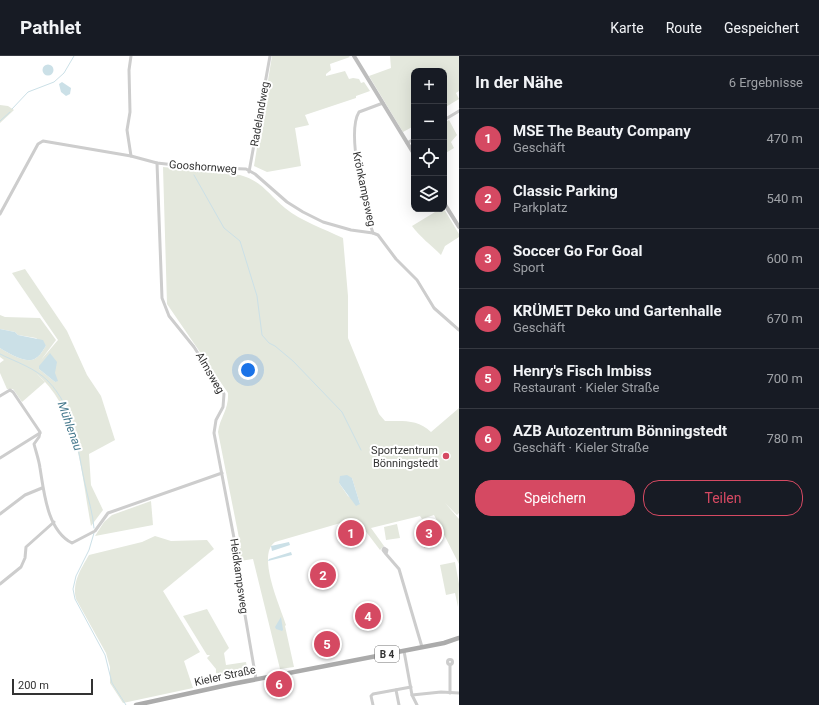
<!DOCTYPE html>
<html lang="de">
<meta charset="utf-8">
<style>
body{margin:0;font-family:Roboto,sans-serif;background:#242831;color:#f1f3f6}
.controls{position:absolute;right:12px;top:12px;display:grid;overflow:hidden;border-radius:8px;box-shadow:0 4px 16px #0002}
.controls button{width:36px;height:36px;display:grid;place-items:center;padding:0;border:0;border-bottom:1px solid #363941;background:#171b24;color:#f1f3f6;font:20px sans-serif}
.scale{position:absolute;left:12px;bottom:10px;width:81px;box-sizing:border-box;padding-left:4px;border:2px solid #333;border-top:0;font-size:11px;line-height:14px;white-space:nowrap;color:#333;-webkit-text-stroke:3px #fff;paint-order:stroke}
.you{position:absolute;left:248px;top:314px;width:14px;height:14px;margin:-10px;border:3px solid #fff;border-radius:50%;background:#1a73e8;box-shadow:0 0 0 6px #1a73e833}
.badge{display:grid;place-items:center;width:26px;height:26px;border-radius:50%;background:#d54962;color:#fff;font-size:13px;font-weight:700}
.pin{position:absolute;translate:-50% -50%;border:2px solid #fff;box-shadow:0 1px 4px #0006}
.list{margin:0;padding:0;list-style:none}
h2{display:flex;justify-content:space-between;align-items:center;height:52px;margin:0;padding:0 16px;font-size:17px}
h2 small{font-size:13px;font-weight:400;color:#9ea1a6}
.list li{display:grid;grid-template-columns:26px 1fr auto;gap:12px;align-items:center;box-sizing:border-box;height:60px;padding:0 16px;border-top:1px solid #363941}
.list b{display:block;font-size:15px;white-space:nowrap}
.list p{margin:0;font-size:13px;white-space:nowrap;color:#9ea1a6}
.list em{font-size:13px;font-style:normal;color:#9ea1a6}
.actions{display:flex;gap:8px;padding:12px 16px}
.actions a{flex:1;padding:9px 0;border:1px solid #d54962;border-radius:16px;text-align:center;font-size:14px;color:#d54962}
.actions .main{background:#d54962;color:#fff}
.icon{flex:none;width:22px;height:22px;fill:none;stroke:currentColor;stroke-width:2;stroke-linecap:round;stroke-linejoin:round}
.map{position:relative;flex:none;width:459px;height:649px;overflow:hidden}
header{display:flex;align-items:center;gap:24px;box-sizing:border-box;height:56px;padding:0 20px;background:#171b24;border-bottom:1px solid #363941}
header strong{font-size:19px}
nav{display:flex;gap:22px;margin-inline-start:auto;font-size:14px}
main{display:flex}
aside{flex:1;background:#171b24}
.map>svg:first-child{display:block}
.green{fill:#e4e8dd;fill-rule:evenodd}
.water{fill:#cbe0e7}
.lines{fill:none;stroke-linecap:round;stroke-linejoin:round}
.stream{stroke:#cbe0e7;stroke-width:1}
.street{stroke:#cdcdcd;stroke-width:3}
.secondary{stroke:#bdbdbd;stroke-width:4}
.primary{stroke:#ababab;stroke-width:4.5}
.poi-dot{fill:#d54962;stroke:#fff;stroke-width:1.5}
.labels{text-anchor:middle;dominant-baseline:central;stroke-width:4;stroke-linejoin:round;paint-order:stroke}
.shield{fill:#fff;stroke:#707070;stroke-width:1}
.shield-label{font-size:10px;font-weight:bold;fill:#333}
.street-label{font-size:11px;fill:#333;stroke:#fff}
.poi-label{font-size:11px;fill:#333;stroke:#fff;text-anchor:end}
.water-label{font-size:12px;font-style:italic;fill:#477a8e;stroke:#fff}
</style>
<header>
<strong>Pathlet</strong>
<nav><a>Karte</a><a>Route</a><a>Gespeichert</a></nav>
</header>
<main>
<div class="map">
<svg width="459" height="649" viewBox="0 0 459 649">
<rect width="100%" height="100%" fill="#fff"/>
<!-- green -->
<g class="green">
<polygon points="272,0 349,0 350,1 330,8 331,14 326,18 326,20 345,15 349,23 353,22 359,23 361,27 364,26 370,35 356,40 356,42 305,59 309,69 295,72 301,110 267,116 254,110"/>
<polygon points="390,0 459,0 459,35 456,37 459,43 444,52 444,15 414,15 414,70 403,76 369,20 391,12"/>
<polygon points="0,49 8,50 14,54 0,67"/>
<polygon points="449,64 457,79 451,86 454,92 444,98 444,67"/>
<path d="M 163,111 L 240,119 C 262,125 269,139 285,152 C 301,165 324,173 343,182 L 348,240 L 348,282 L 379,358 L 385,365 C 403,365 418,363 431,376 L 459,352 L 459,457 L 457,459 L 445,447 L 459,463 L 459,508 L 434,459 L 422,463 L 420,460 L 371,472 L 384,490 L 380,494 L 361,469 L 351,464 L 275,486 C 256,499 281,552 286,569 L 285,570 L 294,611 L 280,613 L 253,503 L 240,505 L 237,493 L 241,492 L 218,376 C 220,361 229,354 228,337 L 167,248 ZM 352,422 L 360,448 L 348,440 L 339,427 Z"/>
<path d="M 440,153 L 444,153 L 459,178 L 459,181 L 445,190 L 441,199 C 431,189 420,181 412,170 Z"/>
<path d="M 25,213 L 67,275 L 87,319 L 101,340 L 115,384 L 89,398 L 91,429 L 103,454 L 91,470 C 81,417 79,354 36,317 L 45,326 L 22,346 L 13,333 L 7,333 L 0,317 L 0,307 L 4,304 L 0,301 L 0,292 C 8,297 27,309 36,302 C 40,300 43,294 46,290 L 36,282 L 18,279 L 15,276 L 0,273 L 0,259 L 5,261 L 40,262 L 56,284 L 41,304 L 58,284 L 12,217 ZM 39,313 L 55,313 L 55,326 Z"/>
<polygon points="151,445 153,469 95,480 104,466 112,459"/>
<polygon points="434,463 439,489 424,492 419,466"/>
<polygon points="397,468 400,482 386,484 384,471"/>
<path d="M 155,480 L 171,485 L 207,484 L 214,493 L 163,535 L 200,596 L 184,605 L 193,632 L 123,647 L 110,627 L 110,611 L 106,597 L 76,543 C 72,526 81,513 89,499 L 142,486 Z"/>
<polygon points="455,506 459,528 458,551 455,537 446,539 440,509"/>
<polygon points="207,553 229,592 224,597 226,609 246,606 248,618 227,622 216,617 216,613 207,602 210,599 207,599 183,560"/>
</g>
<!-- water -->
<g class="water">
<circle cx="48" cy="14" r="5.5"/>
<polygon points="62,26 71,32 70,38 66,40 61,36 59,28"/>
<path d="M 0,273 L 15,276 L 18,279 L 43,284 L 46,290 C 43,294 40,300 36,302 C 27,309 8,297 0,292 Z"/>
<polygon points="50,297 57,306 55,317 58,325 55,326 39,313 39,310"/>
<polygon points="347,419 352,422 360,448 356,450 339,427 340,420"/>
<polygon points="289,486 290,489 272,495 271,490"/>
<polygon points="291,496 292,499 268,505 269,503"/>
<polygon points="281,561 283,574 282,575 276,573 275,571"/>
</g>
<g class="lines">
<!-- stream -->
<g class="stream">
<polyline points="12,53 28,36 54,26 64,17 74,0"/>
<polyline points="0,65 10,56"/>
<polyline points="194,119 224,172 240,185 257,240 262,279 269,287 275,290 293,305 342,356 361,394"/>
<path d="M 0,298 C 16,306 35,312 48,325 C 75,353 77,392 85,428 C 88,443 93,457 94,472"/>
<polyline points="94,477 89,494 76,520 73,533 75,543 105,599 112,627 126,649"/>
</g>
<!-- street -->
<g class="street">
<path d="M 383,47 L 359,56 C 346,77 364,145 370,168 L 373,177 L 378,179 L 396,203 L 417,224 L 434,252 L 459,274"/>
<polyline points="444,64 459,55"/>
<polyline points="407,87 414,83"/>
<polyline points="131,100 127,74 130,56 129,14 131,0"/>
<polyline points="157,107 162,242 169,260 194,291 224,338 223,351 216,364 214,377 238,503 245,559 256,623"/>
<polyline points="249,116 270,0"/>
<polyline points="0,158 38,88 43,85 131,100 157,107 193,111 246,113 255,118 287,146 303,156 323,166 351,174 373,177"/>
<path d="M 0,340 L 10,334 L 13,336 L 40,376 L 39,381 L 34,388 C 36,396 39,404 40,412 C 44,436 47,474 72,487 L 95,475 L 108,457 L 222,417"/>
<polyline points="0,402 40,377"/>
<polyline points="0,458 25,439 42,432"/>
<polyline points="386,498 383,494 384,492 387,494 386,498 399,513 422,591"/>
<polyline points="0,528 21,511 25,502 26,491 54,466"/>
<polyline points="404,595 412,639 417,649"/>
<circle cx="450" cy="606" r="2.5"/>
<polyline points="396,634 399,649"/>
<polyline points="450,637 450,608"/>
<polyline points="412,639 441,636 459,637"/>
<polyline points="373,649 371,640 373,638 411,631"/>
</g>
<!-- secondary -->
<g class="secondary">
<polyline points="354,0 414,98"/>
<polyline points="444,147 459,171"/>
</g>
<!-- primary -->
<polyline class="primary" points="136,649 232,628 444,587 459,582"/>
</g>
<!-- markers -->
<circle class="poi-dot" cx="446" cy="400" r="4"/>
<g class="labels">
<!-- shield labels -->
<rect class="shield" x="375" y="590" width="24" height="16" rx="3"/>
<g class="shield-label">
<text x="387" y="598">B 4</text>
</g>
<!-- street labels -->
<g class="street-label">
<text transform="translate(260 58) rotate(-80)">Radelandweg</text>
<text transform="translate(203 111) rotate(4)">Gooshornweg</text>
<text transform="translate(364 133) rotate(78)">Krönkampsweg</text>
<text transform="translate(210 317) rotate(60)">Almsweg</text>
<text transform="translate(239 520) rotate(82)">Heidkampsweg</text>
<text transform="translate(225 620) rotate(-12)">Kieler Straße</text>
</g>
<!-- poi labels -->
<g class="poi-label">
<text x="438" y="394">Sportzentrum<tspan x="438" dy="13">Bönningstedt</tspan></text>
</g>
<!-- water labels -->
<g class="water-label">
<text transform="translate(70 370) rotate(70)">Mühlenau</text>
</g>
</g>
</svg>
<div class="controls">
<button>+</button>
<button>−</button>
<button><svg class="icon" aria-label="locate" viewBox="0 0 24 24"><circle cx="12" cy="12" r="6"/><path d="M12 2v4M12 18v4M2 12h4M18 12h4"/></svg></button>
<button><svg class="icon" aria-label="layers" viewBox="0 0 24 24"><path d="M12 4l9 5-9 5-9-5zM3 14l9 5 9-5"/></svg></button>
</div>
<div class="scale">200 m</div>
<div class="you"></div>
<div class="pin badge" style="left:351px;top:477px">1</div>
<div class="pin badge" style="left:323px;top:519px">2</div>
<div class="pin badge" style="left:429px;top:477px">3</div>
<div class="pin badge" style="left:368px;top:560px">4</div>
<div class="pin badge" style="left:327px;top:588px">5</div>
<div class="pin badge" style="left:279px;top:628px">6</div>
</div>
<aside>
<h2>In der Nähe<small>6 Ergebnisse</small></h2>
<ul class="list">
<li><span class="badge">1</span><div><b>MSE The Beauty Company</b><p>Geschäft</p></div><em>470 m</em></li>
<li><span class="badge">2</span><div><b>Classic Parking</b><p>Parkplatz</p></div><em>540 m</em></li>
<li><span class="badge">3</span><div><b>Soccer Go For Goal</b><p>Sport</p></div><em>600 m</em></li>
<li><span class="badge">4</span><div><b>KRÜMET Deko und Gartenhalle</b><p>Geschäft</p></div><em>670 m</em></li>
<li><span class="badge">5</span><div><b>Henry's Fisch Imbiss</b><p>Restaurant · Kieler Straße</p></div><em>700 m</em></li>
<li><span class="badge">6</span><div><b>AZB Autozentrum Bönningstedt</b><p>Geschäft · Kieler Straße</p></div><em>780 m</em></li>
</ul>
<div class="actions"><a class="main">Speichern</a><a>Teilen</a></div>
</aside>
</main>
